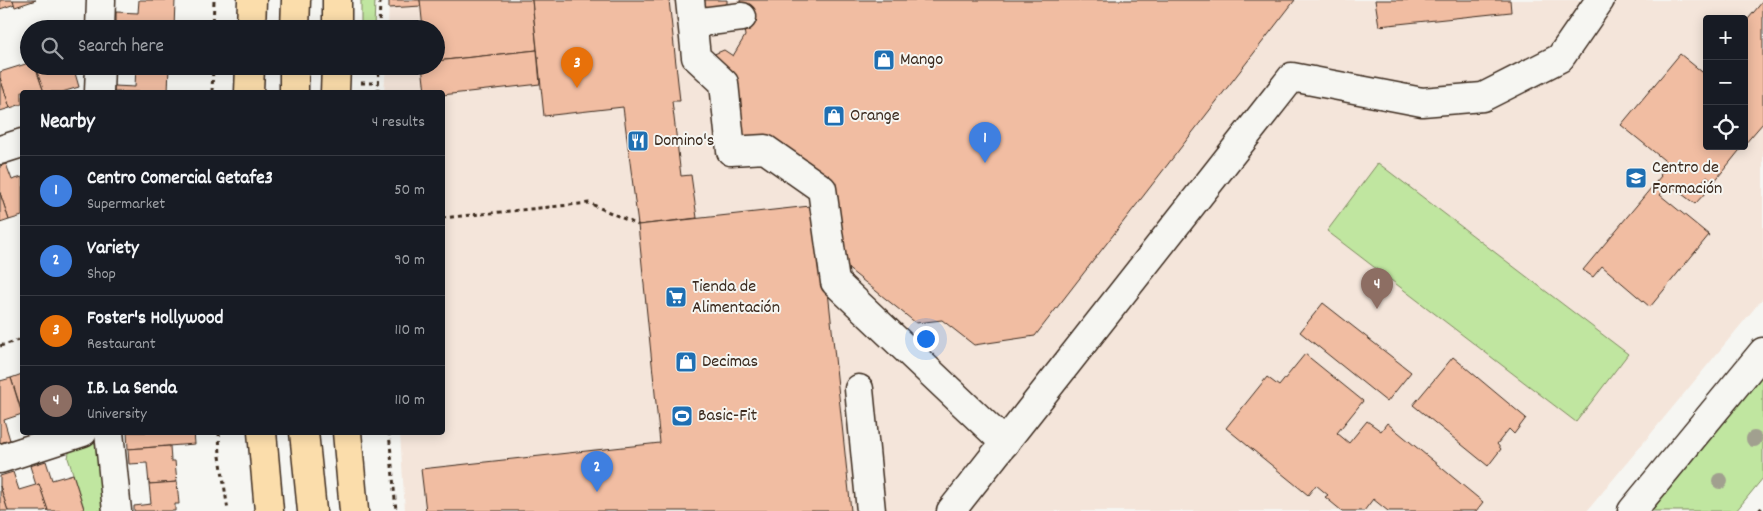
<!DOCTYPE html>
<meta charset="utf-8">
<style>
body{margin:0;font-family:Dekko,sans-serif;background:#20242c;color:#f1f3f6}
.controls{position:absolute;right:15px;top:15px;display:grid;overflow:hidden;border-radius:5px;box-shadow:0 2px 12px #0003}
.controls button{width:45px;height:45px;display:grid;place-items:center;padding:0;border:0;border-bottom:1px solid #363941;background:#171b24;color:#f1f3f6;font:25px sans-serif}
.you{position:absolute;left:925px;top:338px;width:18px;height:18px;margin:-12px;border:4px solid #fff;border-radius:50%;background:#1a73e8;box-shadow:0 0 0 8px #1a73e833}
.badge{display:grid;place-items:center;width:32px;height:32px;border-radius:50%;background:#1f6fb2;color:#fff;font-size:16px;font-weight:700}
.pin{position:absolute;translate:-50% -41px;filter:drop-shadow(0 1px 2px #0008)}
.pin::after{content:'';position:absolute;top:26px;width:18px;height:15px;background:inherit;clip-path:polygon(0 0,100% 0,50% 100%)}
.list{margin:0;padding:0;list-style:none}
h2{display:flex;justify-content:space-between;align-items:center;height:65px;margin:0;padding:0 20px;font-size:21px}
h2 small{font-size:16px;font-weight:400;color:#9ea1a6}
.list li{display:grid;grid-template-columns:32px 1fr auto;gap:15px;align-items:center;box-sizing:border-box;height:70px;padding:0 20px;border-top:1px solid #363941}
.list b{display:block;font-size:19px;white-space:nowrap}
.list p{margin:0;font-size:16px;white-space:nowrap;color:#9ea1a6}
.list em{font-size:16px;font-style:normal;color:#9ea1a6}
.icon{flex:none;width:28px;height:28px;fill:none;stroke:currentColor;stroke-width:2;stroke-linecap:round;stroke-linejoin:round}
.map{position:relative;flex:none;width:1763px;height:511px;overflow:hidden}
.search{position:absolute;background:#171b24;box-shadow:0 2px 12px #0003;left:20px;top:20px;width:425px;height:55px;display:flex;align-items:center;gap:12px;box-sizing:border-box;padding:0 18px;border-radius:28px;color:#9ea1a6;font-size:19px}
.panel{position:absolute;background:#171b24;box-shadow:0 2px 12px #0003;left:20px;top:90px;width:425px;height:345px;border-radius:5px}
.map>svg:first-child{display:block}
.built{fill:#f4e5da;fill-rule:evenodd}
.green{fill:#c0e6a0;stroke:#7e885f}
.building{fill:#f1bda2;stroke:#3b2a1e}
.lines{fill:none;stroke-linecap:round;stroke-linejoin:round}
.minor-casing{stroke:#3b2a1e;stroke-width:31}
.major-casing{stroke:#3b2a1e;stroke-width:31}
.path{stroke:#3b2a1e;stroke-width:3;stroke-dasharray:4 4;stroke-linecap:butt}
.minor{stroke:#f6f6f2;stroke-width:28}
.major{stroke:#fbddab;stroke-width:28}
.tree{fill:#a1a08f}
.labels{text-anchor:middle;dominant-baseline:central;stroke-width:4;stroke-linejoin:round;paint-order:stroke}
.poi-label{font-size:18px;fill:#3b2a1e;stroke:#f6f6f2;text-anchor:start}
</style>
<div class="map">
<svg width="1763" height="511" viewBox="0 0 1763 511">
<rect width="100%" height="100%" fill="#f6f6f2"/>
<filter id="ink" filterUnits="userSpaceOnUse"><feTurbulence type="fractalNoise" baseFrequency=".02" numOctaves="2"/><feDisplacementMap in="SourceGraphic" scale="10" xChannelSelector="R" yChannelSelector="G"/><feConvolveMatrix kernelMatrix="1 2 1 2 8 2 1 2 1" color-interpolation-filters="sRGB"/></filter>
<g filter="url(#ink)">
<!-- built -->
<path class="built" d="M 389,0 L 1763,0 L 1763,298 L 1587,511 L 405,511 L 400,433 L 442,432 L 442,92 L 384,92 L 386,66 L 436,66 L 436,29 L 388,29 ZM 1707,19 L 1744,19 L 1744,146 L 1707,146 Z"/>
<!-- green -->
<g class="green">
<polygon points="361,0 375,0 374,29 361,29"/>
<polygon points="1378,163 1628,354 1576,422 1327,231"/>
<polygon points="1763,371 1763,478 1736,511 1647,511"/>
<polygon points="90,440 96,444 104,511 85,511 68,458 70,447"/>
</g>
<!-- building -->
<g class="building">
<polygon points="0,0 13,0 15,4 0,9"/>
<polygon points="13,0 36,0 15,7"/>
<polygon points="139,0 175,0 174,29 116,29 116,12 138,13"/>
<polygon points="389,0 420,0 421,6 389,8"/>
<polygon points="420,0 532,0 537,50 436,61 436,29 423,29"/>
<polygon points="532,0 669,0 680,101 672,101 681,176 691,175 697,218 638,225 623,107 544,116"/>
<polygon points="699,0 727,0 727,11 701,15"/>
<polygon points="740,0 1295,0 1035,336 974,345 942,320 916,323 846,267 832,185 742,140 712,55 724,50 733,56 745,36"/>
<polygon points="1375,0 1510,0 1511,12 1379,26"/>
<polygon points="1763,1 1763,123 1744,145 1744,24"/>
<polygon points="537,50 540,84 442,95 442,92 425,92 422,66 436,66 436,61"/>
<polygon points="1680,54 1707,76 1707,146 1743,146 1714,182 1707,176 1698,187 1701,190 1703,188 1707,191 1695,204 1669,184 1660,195 1709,235 1650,307 1602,266 1593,277 1583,270 1661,176 1660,175 1669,164 1621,125"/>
<polygon points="29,63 29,66 35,66 44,92 22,92 22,104 10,108 0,78 0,72"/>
<polygon points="35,66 73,66 79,87 62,92 44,92"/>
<polygon points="136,66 169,67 168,92 114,92 114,86 135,87"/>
<polygon points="0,78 10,108 0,111"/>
<polygon points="6,164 12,180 22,177 22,216 9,220 0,193 0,166"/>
<polygon points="0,193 9,220 0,223"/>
<polygon points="819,205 851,511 426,511 421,469 660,443 638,225"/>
<polygon points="1323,303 1411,372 1387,402 1300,332"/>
<polygon points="1305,354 1363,401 1337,433 1349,443 1367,421 1381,431 1387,423 1483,502 1476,511 1388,511 1373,499 1364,511 1342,511 1325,497 1328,495 1316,485 1308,495 1226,428 1267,377 1279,386"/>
<polygon points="1453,357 1526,418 1514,434 1509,429 1497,444 1501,449 1488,466 1413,405"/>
<polygon points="22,374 22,412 11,378"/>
<polygon points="11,378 22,414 4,420 10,440 0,443 0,381"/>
<polygon points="127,432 194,432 195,444 128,449"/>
<polygon points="170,446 171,461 175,461 177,482 149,484 147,463 129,464 128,449"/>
<polygon points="46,461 52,480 73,474 84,509 79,511 48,511 39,484 36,485 30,466"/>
<polygon points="13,472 19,490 39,484 48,510 43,511 8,511 0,486 0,476"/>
<polygon points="177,482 179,504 175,504 175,511 134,511 134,506 151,504 149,484"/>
<polygon points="0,486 1,489 8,511 0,511"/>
</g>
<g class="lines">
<!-- minor casing -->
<g class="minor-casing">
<g id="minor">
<polyline points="690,0 696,57 724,83 731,151 765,149 822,189 835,282 1005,443"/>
<polyline points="693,23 742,17"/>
<polyline points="100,29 101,0"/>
<polyline points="99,92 100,66"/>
<polyline points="0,150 22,143"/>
<polyline points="859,389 871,511"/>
<polyline points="109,432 117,511"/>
<polyline points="0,459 83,432"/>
<polyline points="951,511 1292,77 1422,102 1483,97 1560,58 1600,0"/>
<polyline points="1632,511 1763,352"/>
</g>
</g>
<!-- major casing -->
<g class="major-casing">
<g id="major">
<polyline points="251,29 252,0"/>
<polyline points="295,29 296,0"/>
<polyline points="337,29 337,0"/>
<polyline points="249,92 250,66"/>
<polyline points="294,92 294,66"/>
<polyline points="335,92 336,66"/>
<polyline points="262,432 269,511"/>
<polyline points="304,432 312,511"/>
<polyline points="347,432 354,511"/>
</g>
</g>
<!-- path -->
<g class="path">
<polyline points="213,29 214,0"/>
<polyline points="379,29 380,0"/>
<polyline points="361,83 379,83"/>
<polyline points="212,92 213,66"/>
<polyline points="378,92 379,66"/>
<polyline points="442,218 589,203 638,225"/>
<polyline points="0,346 22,339"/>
<polyline points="219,432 220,456 228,511"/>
<polyline points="389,432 396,511"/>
<polyline points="1759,511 1763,506"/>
</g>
<!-- minor -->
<use href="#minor" class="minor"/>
<!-- major -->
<use href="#major" class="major"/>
</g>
<!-- trees -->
<g class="tree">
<circle cx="1754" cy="439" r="8"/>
<circle cx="1720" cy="481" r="8"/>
</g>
</g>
<!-- icons -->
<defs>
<g id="shop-square" transform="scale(1.125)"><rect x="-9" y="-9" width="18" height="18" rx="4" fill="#1f6fb2" stroke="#f6f6f2"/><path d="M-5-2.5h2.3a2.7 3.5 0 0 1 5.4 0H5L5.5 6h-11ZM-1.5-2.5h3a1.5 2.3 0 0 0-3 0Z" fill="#fff"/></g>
<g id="restaurant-square" transform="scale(1.125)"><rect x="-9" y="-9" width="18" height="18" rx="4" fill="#1f6fb2" stroke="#f6f6f2"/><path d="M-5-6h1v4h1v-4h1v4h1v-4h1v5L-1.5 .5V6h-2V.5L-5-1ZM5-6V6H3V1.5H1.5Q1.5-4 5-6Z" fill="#fff"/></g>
<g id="school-square" transform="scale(1.125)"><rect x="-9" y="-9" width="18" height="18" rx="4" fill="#1f6fb2" stroke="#f6f6f2"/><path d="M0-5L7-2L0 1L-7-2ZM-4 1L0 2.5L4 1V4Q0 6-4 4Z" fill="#fff"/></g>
<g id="supermarket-square" transform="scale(1.125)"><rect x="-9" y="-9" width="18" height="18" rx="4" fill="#1f6fb2" stroke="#f6f6f2"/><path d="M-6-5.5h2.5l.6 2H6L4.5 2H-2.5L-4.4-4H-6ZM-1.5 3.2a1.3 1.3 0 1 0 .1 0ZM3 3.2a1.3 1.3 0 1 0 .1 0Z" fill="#fff"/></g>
<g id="stadium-square" transform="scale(1.125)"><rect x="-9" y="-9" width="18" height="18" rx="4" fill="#1f6fb2" stroke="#f6f6f2"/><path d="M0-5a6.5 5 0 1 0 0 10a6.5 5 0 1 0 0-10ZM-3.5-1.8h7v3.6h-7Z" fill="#fff"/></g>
</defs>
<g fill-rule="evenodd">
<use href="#shop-square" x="884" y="60"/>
<use href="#shop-square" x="834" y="116"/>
<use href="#restaurant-square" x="638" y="141"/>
<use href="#school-square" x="1636" y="178"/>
<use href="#supermarket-square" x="676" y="297"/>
<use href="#shop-square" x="686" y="362"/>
<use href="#stadium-square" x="682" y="416"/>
</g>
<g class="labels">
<!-- poi labels -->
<g class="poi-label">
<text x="900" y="60">Mango</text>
<text x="850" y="116">Orange</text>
<text x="654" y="141">Domino's</text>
<text x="1652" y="168">Centro de<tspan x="1652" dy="21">Formación</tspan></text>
<text x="692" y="287">Tienda de<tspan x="692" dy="21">Alimentación</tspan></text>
<text x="702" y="362">Decimas</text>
<text x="698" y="416">Basic-Fit</text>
</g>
</g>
</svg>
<div class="controls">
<button>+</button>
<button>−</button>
<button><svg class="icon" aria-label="locate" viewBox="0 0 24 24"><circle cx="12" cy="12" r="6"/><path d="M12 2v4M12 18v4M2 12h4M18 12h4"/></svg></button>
</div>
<div class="you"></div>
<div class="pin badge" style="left:985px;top:163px;background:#3f7fe0">1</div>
<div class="pin badge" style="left:597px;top:492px;background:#3f7fe0">2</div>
<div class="pin badge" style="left:577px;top:88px;background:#e8710a">3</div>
<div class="pin badge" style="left:1377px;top:309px;background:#8d6e63">4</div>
<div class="search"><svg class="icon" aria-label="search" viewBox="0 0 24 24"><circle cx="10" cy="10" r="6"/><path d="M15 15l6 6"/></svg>Search here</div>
<section class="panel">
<h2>Nearby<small>4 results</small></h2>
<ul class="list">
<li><span class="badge" style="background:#3f7fe0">1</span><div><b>Centro Comercial Getafe3</b><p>Supermarket</p></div><em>50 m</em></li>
<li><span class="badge" style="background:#3f7fe0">2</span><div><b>Variety</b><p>Shop</p></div><em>90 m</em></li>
<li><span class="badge" style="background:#e8710a">3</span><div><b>Foster's Hollywood</b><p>Restaurant</p></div><em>110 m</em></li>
<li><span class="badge" style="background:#8d6e63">4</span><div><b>I.B. La Senda</b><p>University</p></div><em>110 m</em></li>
</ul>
</section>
</div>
